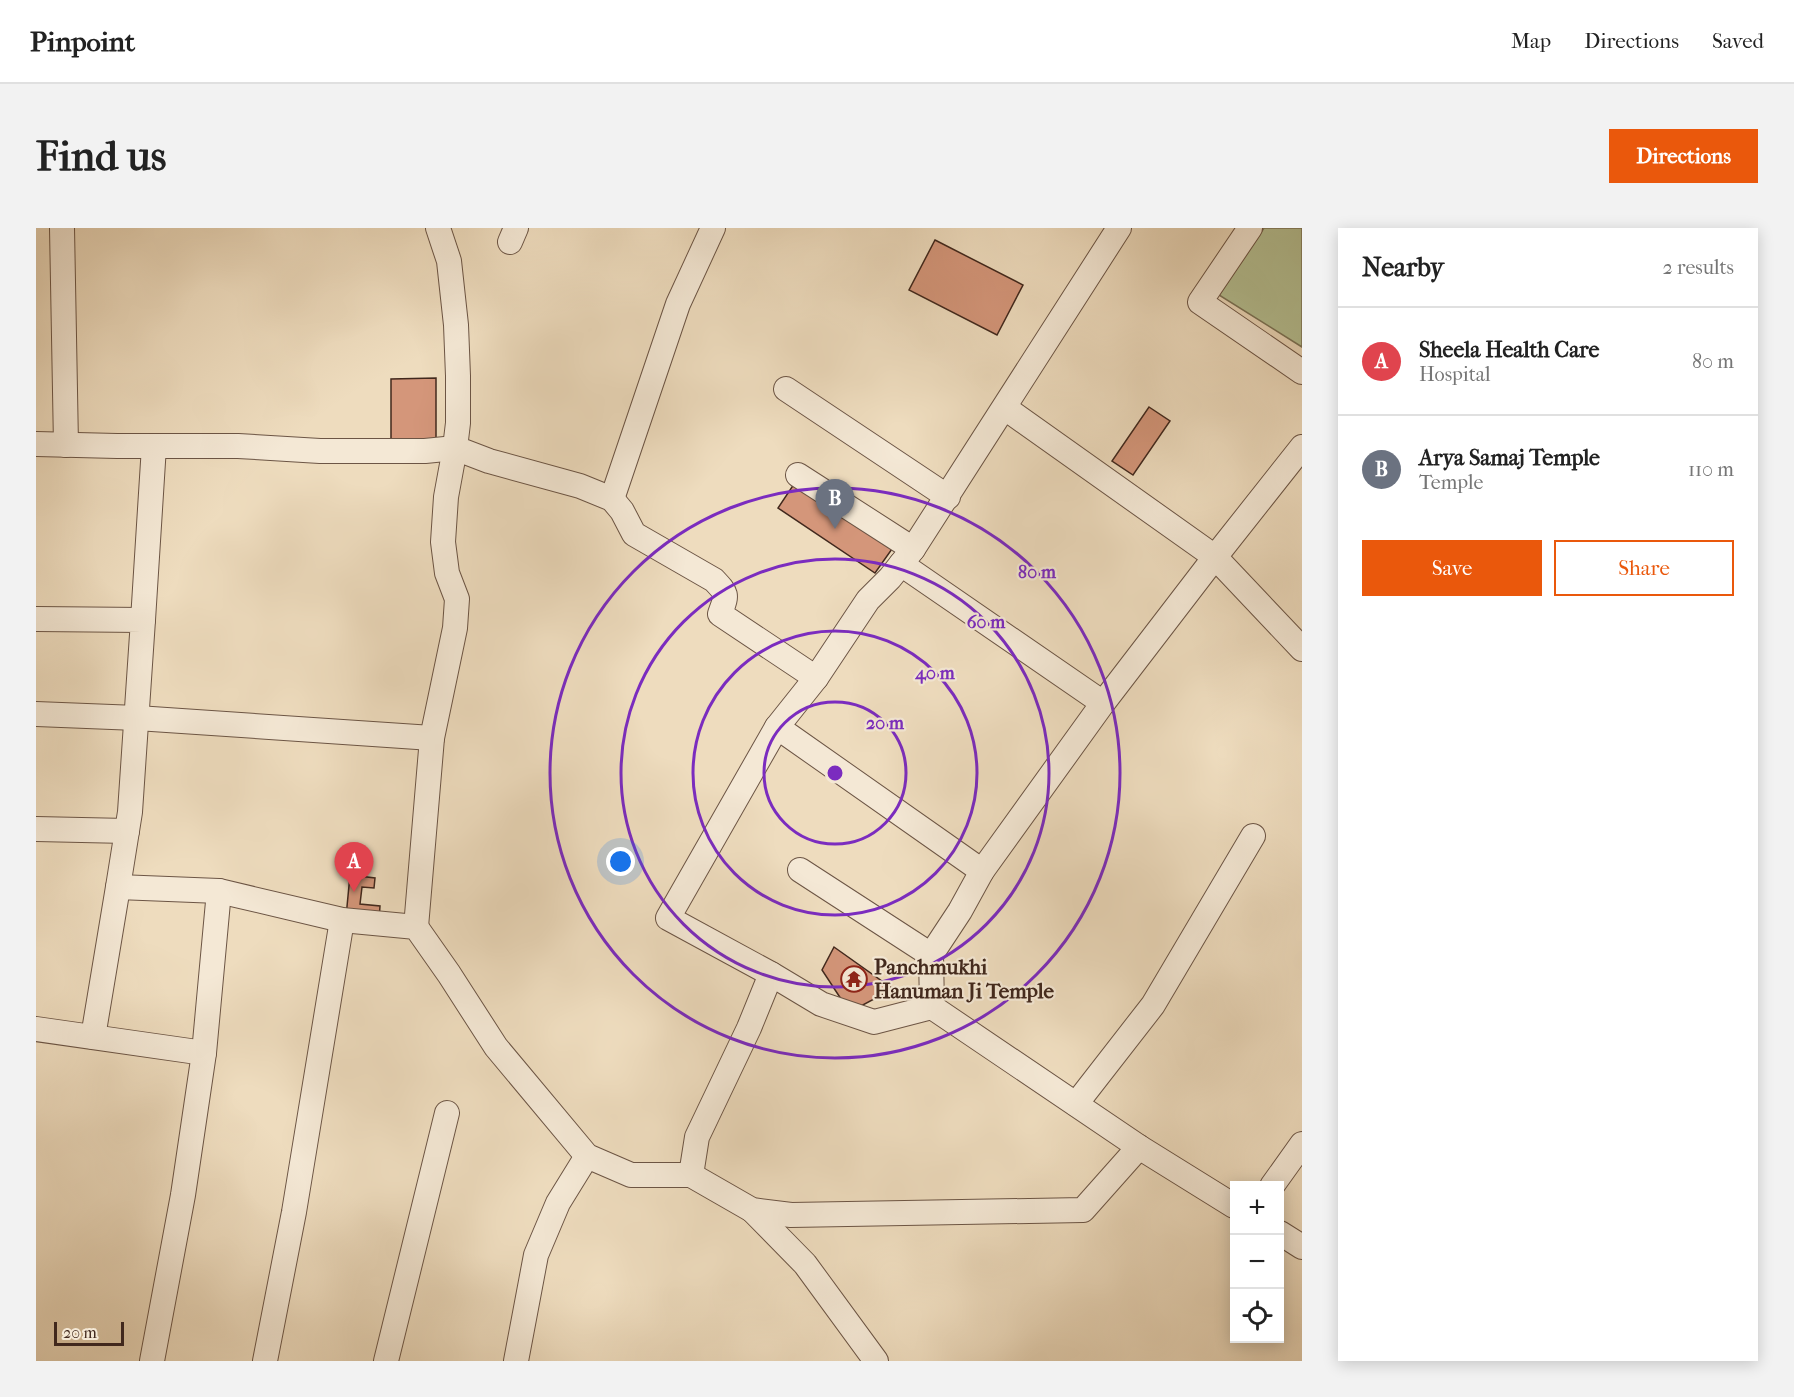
<!DOCTYPE html>
<meta charset="utf-8">
<style>
body{margin:0;font-family:"IM FELL French Canon",serif;background:#f2f2f2;color:#222}
.controls{position:absolute;right:18px;bottom:18px;display:grid;overflow:hidden;border-radius:0px;box-shadow:0 3px 15px #0003}
.controls button{width:54px;height:54px;display:grid;place-items:center;padding:0;border:0;border-bottom:2px solid #e0e0e0;background:#fff;color:#222;font:30px sans-serif}
.scale{position:absolute;left:18px;bottom:15px;width:70px;box-sizing:border-box;padding-left:6px;border:3px solid #41281d;border-top:0;font-size:16px;line-height:21px;white-space:nowrap;color:#41281d;-webkit-text-stroke:4px #f4e8d5;paint-order:stroke}
.you{position:absolute;left:585px;top:634px;width:21px;height:21px;margin:-15px;border:4px solid #fff;border-radius:50%;background:#1a73e8;box-shadow:0 0 0 9px #1a73e833}
.badge{display:grid;place-items:center;width:39px;height:39px;border-radius:50%;background:#ea580c;color:#fff;font-size:20px;font-weight:700}
.pin{position:absolute;translate:-50% -50px;filter:drop-shadow(0 2px 3px #0008)}
.pin::after{content:'';position:absolute;top:32px;width:21px;height:18px;background:inherit;clip-path:polygon(0 0,100% 0,50% 100%)}
.list{margin:0;padding:0;list-style:none}
h2{display:flex;justify-content:space-between;align-items:center;height:78px;margin:0;padding:0 24px;font-size:26px}
h2 small{font-size:20px;font-weight:400;color:#767676}
.list li{display:grid;grid-template-columns:39px 1fr auto;gap:18px;align-items:center;box-sizing:border-box;height:108px;padding:0 24px;border-top:2px solid #e0e0e0}
.list b{display:block;font-size:22px;white-space:nowrap}
.list p{margin:0;font-size:20px;white-space:nowrap;color:#767676}
.list em{font-size:20px;font-style:normal;color:#767676}
.actions{display:flex;gap:12px;padding:18px 24px}
.actions a{flex:1;padding:14px 0;border:2px solid #ea580c;border-radius:0px;text-align:center;font-size:21px;color:#ea580c}
.actions .main{background:#ea580c;color:#fff}
.icon{flex:none;width:33px;height:33px;fill:none;stroke:currentColor;stroke-width:2;stroke-linecap:round;stroke-linejoin:round}
.map{position:relative;flex:none;width:1266px;height:1133px;overflow:hidden;border-radius:0px}
header{display:flex;align-items:center;gap:36px;box-sizing:border-box;height:84px;padding:0 30px;background:#fff;border-bottom:2px solid #e0e0e0}
header strong{font-size:28px}
nav{display:flex;gap:33px;margin-inline-start:auto;font-size:21px}
.intro{display:flex;align-items:center;justify-content:space-between;box-sizing:border-box;height:144px;padding:0 36px}
h1{margin:0;font-size:42px}
.button{padding:15px 27px;border-radius:0px;background:#ea580c;color:#fff;font-size:21px;font-weight:700}
main{display:flex;gap:36px;padding:0 36px}
aside{flex:1;background:#fff;border-radius:0px;box-shadow:0 3px 15px #0003}
.map>svg:first-child{display:block}
.green{fill:#b5c194;stroke:#7b7458;stroke-width:1.5}
.building{fill:#d4967a;stroke:#41281d;stroke-width:1.5}
.lines{fill:none;stroke-linecap:round;stroke-linejoin:round}
.street-casing{stroke:#6c5545;stroke-width:26}
.street{stroke:#f4e8d5;stroke-width:24}
.ring{fill:none;stroke:#7b2cbf;stroke-width:3}
.labels{text-anchor:middle;dominant-baseline:central;stroke-width:4.5;stroke-linejoin:round;paint-order:stroke}
.poi-label{font-size:21px;font-weight:bold;fill:#41281d;stroke:#f4e8d5;text-anchor:start}
.centre{fill:#7b2cbf;stroke:#f4e8d5;stroke-width:3}
.ring-label{font-size:18px;text-anchor:middle;font-weight:bold;fill:#7b2cbf;stroke:#f4e8d5;stroke-width:4.5;stroke-linejoin:round;paint-order:stroke}
</style>
<header>
<strong>Pinpoint</strong>
<nav><a>Map</a><a>Directions</a><a>Saved</a></nav>
</header>
<div class="intro"><h1>Find us</h1><a class="button">Directions</a></div>
<main>
<div class="map">
<svg width="1266" height="1133" viewBox="0 0 1266 1133">
<rect width="100%" height="100%" fill="#eedcbe"/>
<filter id="stains"><feTurbulence type="fractalNoise" baseFrequency=".00333" numOctaves="4"/><feColorMatrix values="0 0 0 0 .2 0 0 0 0 .09 0 0 0 0 .02 0 0 0 .5 -.17"/></filter>
<radialGradient id="worn" r=".72"><stop offset=".6" stop-color="#630" stop-opacity="0"/><stop offset="1" stop-color="#630" stop-opacity=".3"/></radialGradient>
<!-- green -->
<polygon class="green" points="1228,0 1266,0 1266,119 1183,67"/>
<!-- building -->
<g class="building">
<polygon points="899,12 987,57 961,107 873,62"/>
<polygon points="400,150 400,215 355,216 355,151"/>
<polygon points="1113,179 1134,193 1097,247 1076,233"/>
<polygon points="758,256 856,321 839,345 742,280"/>
<polygon points="314,647 339,650 338,660 326,659 324,676 344,678 343,692 310,689"/>
<polygon points="798,719 857,761 825,778 807,774 786,742"/>
</g>
<g class="lines">
<!-- street casing -->
<g class="street-casing">
<g id="street">
<polyline points="26,0 30,217"/>
<polyline points="1083,0 877,321 854,350 832,372 780,450 741,499 632,690 735,746 785,776 838,794 896,779 1103,919 1198,978"/>
<polyline points="1214,0 1164,74 1266,144"/>
<polyline points="474,14 480,0"/>
<polyline points="750,161 912,269"/>
<polyline points="969,180 1179,329 1266,421"/>
<path d="M 0,216 L 81,218 L 202,218 L 284,223 L 389,223 L 419,220 L 453,233 L 544,258 L 576,271 L 586,283 L 598,306 L 678,352 C 692,367 691,366 684,386 L 780,450"/>
<polyline points="762,247 877,321"/>
<polyline points="576,271 642,76 677,0"/>
<polyline points="865,336 1067,475"/>
<polyline points="0,391 107,392 94,584 82,659"/>
<polyline points="107,392 118,218"/>
<polyline points="0,486 101,490 396,510"/>
<polyline points="741,499 946,643"/>
<polyline points="0,601 91,603"/>
<polyline points="764,642 895,727"/>
<polyline points="380,699 396,510 419,400 421,371 411,345 407,314 410,269 419,220 422,195 422,148 420,97 413,33 402,0"/>
<polyline points="896,779 895,727 924,683 946,643 1067,475 1179,329 1266,219"/>
<polyline points="0,801 168,825"/>
<polyline points="57,809 82,659 183,663 306,692 380,699 413,746 460,819 551,928 595,947 655,947 716,982 755,987 1047,982 1103,919"/>
<polyline points="1040,876 1117,777 1217,608"/>
<polyline points="655,947 661,909 713,800 735,746"/>
<polyline points="1236,958 1266,916"/>
<polyline points="716,982 769,1036 840,1133"/>
<polyline points="1244,1005 1266,1019"/>
<polyline points="116,1133 147,967 168,825 183,663"/>
<polyline points="229,1133 258,984 306,692"/>
<polyline points="350,1133 411,885"/>
<polyline points="480,1133 500,1027 522,975 551,928"/>
</g>
</g>
<!-- street -->
<use href="#street" class="street"/>
</g>
<!-- distance rings -->
<g class="ring">
<circle cx="799" cy="545" r="71"/>
<circle cx="799" cy="545" r="142"/>
<circle cx="799" cy="545" r="214"/>
<circle cx="799" cy="545" r="285"/>
</g>
<!-- icons -->
<defs>
<g id="temple-ring" transform="scale(1.35)"><circle r="9.5" fill="#f4e8d5" stroke="#8f2418" stroke-width="1.5"/><path d="M0-6L5-2H3V0L6.5 2.5H4V6H1.5V3h-3V6H-4V2.5H-6.5L-3 0V-2H-5Z" fill="#8f2418"/></g>
</defs>
<g fill-rule="evenodd">
<use href="#temple-ring" x="818" y="751"/>
</g>
<g class="labels">
<!-- poi labels -->
<g class="poi-label">
<text x="838" y="739">Panchmukhi<tspan x="838" dy="24">Hanuman Ji Temple</tspan></text>
</g>
</g>
<circle cx="799" cy="545" r="9" class="centre"/>
<g class="ring-label">
<text x="1001" y="350">80 m</text>
<text x="950" y="400">60 m</text>
<text x="899" y="451">40 m</text>
<text x="849" y="501">20 m</text>
</g>
<rect width="100%" height="100%" filter="url(#stains)"/>
<rect width="100%" height="100%" fill="url(#worn)"/>
</svg>
<div class="controls">
<button>+</button>
<button>−</button>
<button><svg class="icon" aria-label="locate" viewBox="0 0 24 24"><circle cx="12" cy="12" r="6"/><path d="M12 2v4M12 18v4M2 12h4M18 12h4"/></svg></button>
</div>
<div class="scale">20 m</div>
<div class="you"></div>
<div class="pin badge" style="left:318px;top:664px;background:#e0444e">A</div>
<div class="pin badge" style="left:799px;top:301px;background:#6b7280">B</div>
</div>
<aside>
<h2>Nearby<small>2 results</small></h2>
<ul class="list">
<li><span class="badge" style="background:#e0444e">A</span><div><b>Sheela Health Care</b><p>Hospital</p></div><em>80 m</em></li>
<li><span class="badge" style="background:#6b7280">B</span><div><b>Arya Samaj Temple</b><p>Temple</p></div><em>110 m</em></li>
</ul>
<div class="actions"><a class="main">Save</a><a>Share</a></div>
</aside>
</main>
